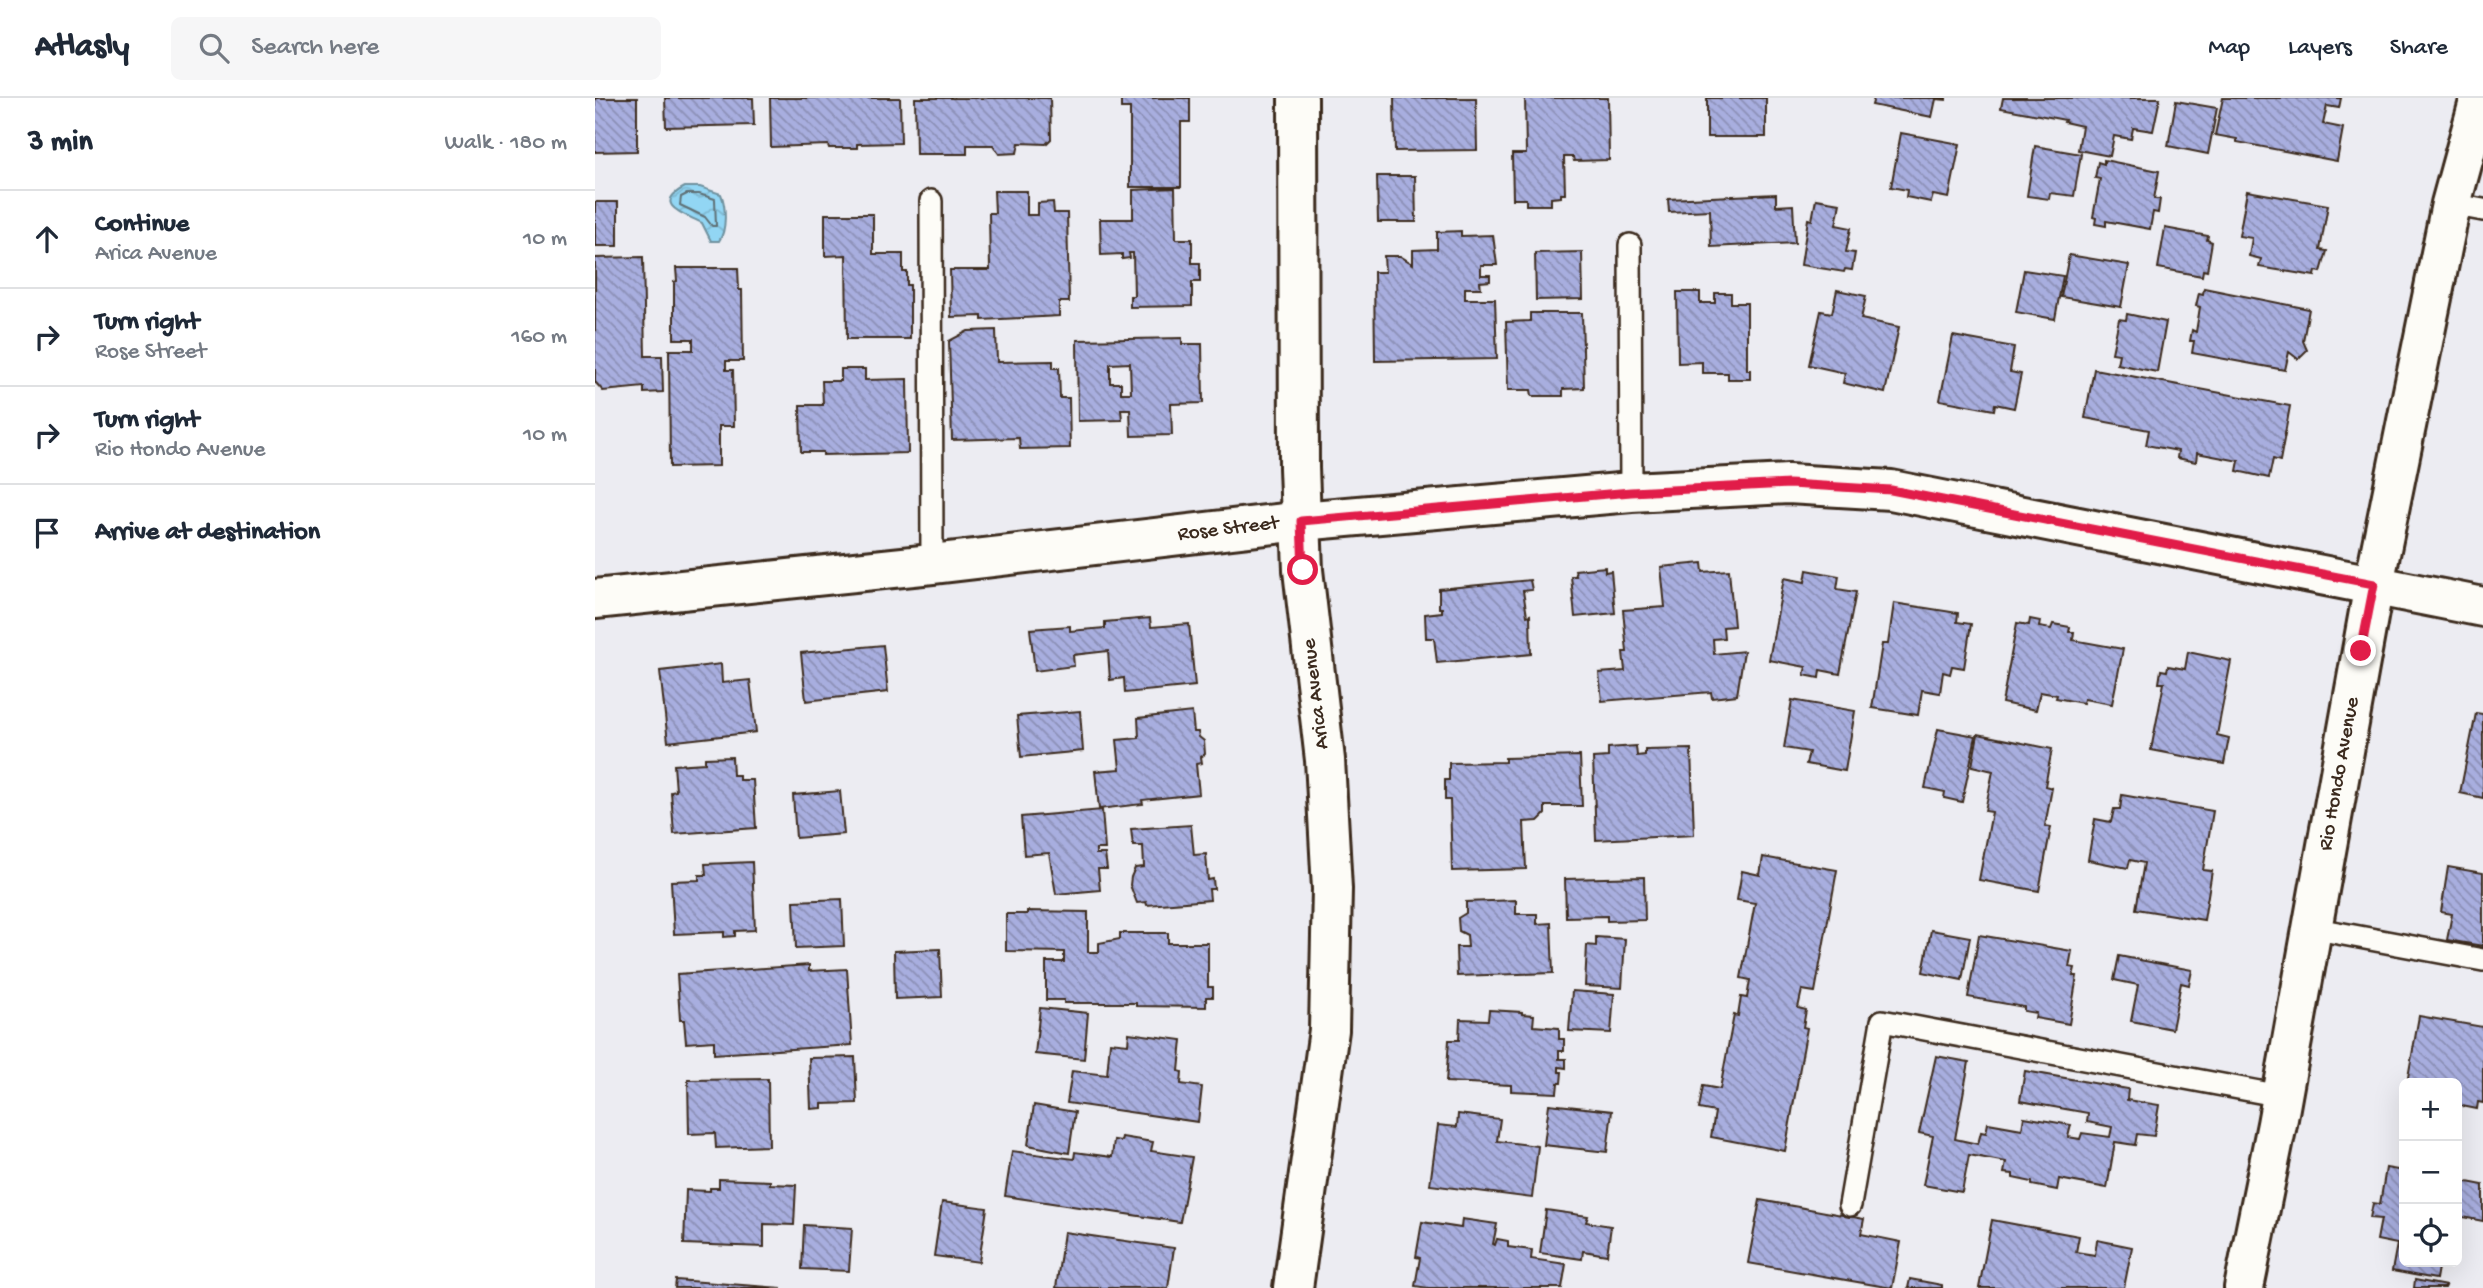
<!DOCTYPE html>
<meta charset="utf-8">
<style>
body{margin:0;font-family:"Gochi Hand",sans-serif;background:#f6f6f7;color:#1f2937}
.controls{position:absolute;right:21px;bottom:21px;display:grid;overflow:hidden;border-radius:10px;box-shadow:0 7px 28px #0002}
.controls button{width:63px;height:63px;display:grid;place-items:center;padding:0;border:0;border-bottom:2px solid #e0e1e3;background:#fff;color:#1f2937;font:35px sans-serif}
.stop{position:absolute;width:21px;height:21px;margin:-16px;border:5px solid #e11d48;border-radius:50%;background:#fff}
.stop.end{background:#e11d48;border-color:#fff;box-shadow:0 2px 7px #0008}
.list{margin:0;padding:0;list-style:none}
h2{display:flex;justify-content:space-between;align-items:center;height:91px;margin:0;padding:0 28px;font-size:30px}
h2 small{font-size:23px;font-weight:400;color:#747a83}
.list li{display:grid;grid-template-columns:46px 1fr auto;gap:21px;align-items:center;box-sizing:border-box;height:98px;padding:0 28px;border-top:2px solid #e0e1e3}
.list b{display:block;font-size:26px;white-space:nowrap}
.list p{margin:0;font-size:23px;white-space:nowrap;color:#747a83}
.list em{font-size:23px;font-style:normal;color:#747a83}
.icon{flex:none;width:38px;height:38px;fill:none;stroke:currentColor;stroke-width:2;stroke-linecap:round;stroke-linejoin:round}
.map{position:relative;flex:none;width:1888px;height:1190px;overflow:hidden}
header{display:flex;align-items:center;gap:42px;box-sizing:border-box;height:98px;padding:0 35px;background:#fff;border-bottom:2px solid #e0e1e3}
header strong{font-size:33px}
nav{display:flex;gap:38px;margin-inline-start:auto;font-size:24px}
.search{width:490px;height:63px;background:#f6f6f7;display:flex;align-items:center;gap:18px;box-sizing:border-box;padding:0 24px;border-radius:10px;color:#747a83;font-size:26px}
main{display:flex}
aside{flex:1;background:#fff}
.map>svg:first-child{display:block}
.water{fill:url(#water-waves);stroke:#6f919e;stroke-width:2}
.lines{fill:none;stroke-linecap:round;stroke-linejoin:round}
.shore{stroke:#5e6f74;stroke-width:2}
.building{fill:url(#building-back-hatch);stroke:#3b2a1e;stroke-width:2;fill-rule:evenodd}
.service-casing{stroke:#3b2a1e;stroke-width:26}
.minor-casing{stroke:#3b2a1e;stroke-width:44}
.tertiary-casing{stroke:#3b2a1e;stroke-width:44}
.service{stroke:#fdfcf7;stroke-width:21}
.minor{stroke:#fdfcf7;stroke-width:38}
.tertiary{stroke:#fdfcf7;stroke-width:38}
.route{stroke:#e11d48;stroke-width:9}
.labels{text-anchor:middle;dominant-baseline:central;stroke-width:5;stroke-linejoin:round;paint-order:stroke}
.street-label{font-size:21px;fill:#3b2a1e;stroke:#fdfcf7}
</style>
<header>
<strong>Atlasly</strong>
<div class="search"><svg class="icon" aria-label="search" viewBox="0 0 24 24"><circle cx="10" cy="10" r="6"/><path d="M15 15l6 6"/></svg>Search here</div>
<nav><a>Map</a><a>Layers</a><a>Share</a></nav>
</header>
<main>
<aside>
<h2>3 min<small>Walk · 180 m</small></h2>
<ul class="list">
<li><svg class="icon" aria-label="ahead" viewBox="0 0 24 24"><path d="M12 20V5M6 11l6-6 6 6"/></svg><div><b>Continue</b><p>Arica Avenue</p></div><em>10 m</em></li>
<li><svg class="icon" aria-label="right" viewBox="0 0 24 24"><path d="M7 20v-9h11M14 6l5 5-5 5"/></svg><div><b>Turn right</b><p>Rose Street</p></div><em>160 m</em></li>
<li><svg class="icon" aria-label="right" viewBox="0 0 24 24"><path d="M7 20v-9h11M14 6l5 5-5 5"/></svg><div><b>Turn right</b><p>Rio Hondo Avenue</p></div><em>10 m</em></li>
<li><svg class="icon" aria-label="arrive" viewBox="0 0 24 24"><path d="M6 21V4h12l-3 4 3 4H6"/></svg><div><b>Arrive at destination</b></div></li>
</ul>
</aside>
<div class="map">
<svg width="1888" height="1190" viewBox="0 0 1888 1190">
<defs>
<pattern id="water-waves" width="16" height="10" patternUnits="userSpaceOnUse" patternTransform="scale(1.75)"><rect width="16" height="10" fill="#92d6f4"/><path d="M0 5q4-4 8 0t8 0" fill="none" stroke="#7fb8d1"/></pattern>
<pattern id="building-back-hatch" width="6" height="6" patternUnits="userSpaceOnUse" patternTransform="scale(1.75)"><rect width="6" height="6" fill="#a8aedf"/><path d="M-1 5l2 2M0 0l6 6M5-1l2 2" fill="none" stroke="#8a8eb4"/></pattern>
</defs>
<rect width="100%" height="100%" fill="#ececf2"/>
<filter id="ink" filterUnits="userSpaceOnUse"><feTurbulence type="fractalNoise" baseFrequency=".0143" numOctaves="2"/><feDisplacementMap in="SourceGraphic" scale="14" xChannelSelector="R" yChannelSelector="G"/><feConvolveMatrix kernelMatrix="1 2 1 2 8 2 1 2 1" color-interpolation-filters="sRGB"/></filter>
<g filter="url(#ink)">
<!-- water -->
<path class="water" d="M 90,89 L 105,89 L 126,96 C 131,108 132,132 124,143 L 116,143 L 107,125 C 92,117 55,107 90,89 Z"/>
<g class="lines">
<!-- shore -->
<polygon class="shore" points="92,96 104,96 120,101 121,128 117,128 110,119 85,107 86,99"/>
</g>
<!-- building -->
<g class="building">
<polygon points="0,0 42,0 42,53 0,54"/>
<polygon points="70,0 158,0 159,27 71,29"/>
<polygon points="175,0 305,0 306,45 262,46 262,50 234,50 233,47 176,49"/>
<polygon points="320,0 455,0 456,41 451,46 424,45 422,55 404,56 398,47 372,47 372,56 321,56"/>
<polygon points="526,0 595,0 595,24 586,24 586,89 535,89 535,10 526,10"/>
<polygon points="799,0 881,0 882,52 800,53"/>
<polygon points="930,0 1013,0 1014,62 979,63 978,59 969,59 970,96 966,96 966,99 956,100 956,107 931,107 931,101 918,101 917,56 931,56"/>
<rect x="1112" y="0" width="59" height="39"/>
<polygon points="1279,0 1351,0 1351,2 1341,1 1337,19 1277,7"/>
<polygon points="1408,0 1565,0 1558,33 1538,30 1536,41 1519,38 1515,58 1483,52 1487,28 1469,24 1470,22 1406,10"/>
<polygon points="1628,0 1746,0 1744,10 1732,8 1728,26 1748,30 1742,63 1642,44 1642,41 1620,37"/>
<polygon points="1581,3 1622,10 1613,56 1573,48"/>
<polygon points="1306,35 1365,46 1354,100 1338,97 1336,104 1311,99 1312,92 1296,89"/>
<polygon points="1440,48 1486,56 1479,98 1455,95 1454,101 1432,98"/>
<polygon points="1509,62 1564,73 1559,101 1565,101 1563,115 1558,114 1555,131 1511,123 1511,128 1500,126 1501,120 1498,119 1505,81 1500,80 1503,64 1509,66"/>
<polygon points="782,78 820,78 821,124 783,124"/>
<polygon points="580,90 581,141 597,141 597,165 605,165 605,184 597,184 597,208 535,209 535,198 539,198 538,155 534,155 535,160 527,161 527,156 506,157 505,121 538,121 538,92"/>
<polygon points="399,93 432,93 432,117 443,117 443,105 458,104 459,115 472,115 474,204 464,204 464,218 387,222 387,218 356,219 355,172 395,172 394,115 400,115"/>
<polygon points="1652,93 1733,107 1725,152 1732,153 1726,174 1721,173 1720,178 1664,169 1666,161 1654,158 1657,140 1644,138"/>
<polygon points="1181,96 1181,108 1198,107 1200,145 1116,149 1115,112 1074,114 1073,101"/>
<polygon points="1221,101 1245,105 1241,127 1256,130 1251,154 1260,155 1257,172 1250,171 1249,174 1206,167 1213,121 1217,122"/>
<rect x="0" y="104" width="23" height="44"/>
<polygon points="230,116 278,116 278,156 308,156 308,174 312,174 312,187 315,187 315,241 252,241 251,157 230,158"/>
<polygon points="1570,130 1613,138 1612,142 1617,144 1612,173 1608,172 1607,178 1563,170"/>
<polygon points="866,133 866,138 898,137 902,167 886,167 886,177 895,177 895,183 885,184 886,190 870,190 870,201 900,201 902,261 780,263 779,174 790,174 789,158 805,158 818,166 818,152 842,151 842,134"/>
<polygon points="987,154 988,201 941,202 940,155"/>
<polygon points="1474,157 1534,167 1526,209 1466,199"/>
<polygon points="48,159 50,258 67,258 68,294 49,295 49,289 8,293 0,284 0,160"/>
<polygon points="81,170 143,170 144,192 147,192 148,263 131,263 131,272 138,272 139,328 124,328 124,368 75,369 74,252 98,252 98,241 79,241 79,184 82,183"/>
<polygon points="1429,172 1468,178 1460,221 1421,214"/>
<polygon points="1609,190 1714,211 1708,243 1712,252 1703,261 1694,254 1690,272 1597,255 1599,243 1595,243 1597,232 1601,234 1605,209 1601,208 1604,195 1608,196"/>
<polygon points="1242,192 1271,198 1266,221 1304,229 1290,295 1248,285 1250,275 1214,267 1226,213 1237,215"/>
<polygon points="1082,194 1105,194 1105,205 1120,205 1120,195 1136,195 1136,205 1152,205 1152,272 1155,272 1155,281 1133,281 1133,275 1107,275 1107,264 1083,265"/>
<polygon points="935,215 987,215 989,290 968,291 968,298 937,298 936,292 913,292 911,224 935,223"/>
<polygon points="1532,216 1571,224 1562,274 1522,266 1524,256 1517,255 1524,221 1531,222"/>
<polygon points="401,232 402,264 458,263 458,270 464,270 465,300 474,300 475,350 425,351 424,340 357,342 354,243 373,233"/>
<polygon points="1358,238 1419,249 1415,274 1426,276 1419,310 1400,306 1399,312 1345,302"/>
<path d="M 587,240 L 587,246 L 607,246 L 608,305 L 576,306 L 577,337 L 536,338 L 535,311 L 526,311 L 527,322 L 483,323 L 482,242 ZM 535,265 L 536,295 L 526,295 L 526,285 L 515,285 L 515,266 Z"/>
<polygon points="246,271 270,271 270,282 312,281 313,355 228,357 228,354 206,354 205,307 228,307 227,283 246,283"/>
<polygon points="1499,271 1695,308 1685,363 1678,361 1674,380 1642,373 1644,363 1602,355 1601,364 1582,360 1583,353 1551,347 1554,332 1490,320"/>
<polygon points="1107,465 1108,474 1134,472 1139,528 1128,529 1129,540 1118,541 1119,556 1149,553 1142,597 1117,600 1116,594 1007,603 1004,575 1030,573 1028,554 1032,554 1028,512 1070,509 1066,469"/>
<polygon points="1010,469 1010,474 1016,473 1020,515 980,519 976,478 981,478 980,472"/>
<polygon points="1212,472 1244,478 1242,491 1261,494 1245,576 1225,572 1224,580 1209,577 1211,569 1174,562 1189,480 1210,484"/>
<polygon points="935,482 937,492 928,493 932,518 935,517 936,556 842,565 839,540 831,540 830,516 847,514 847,510 844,510 844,491"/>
<polygon points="1299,505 1363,515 1362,524 1376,526 1369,570 1357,568 1355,576 1348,574 1345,595 1327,592 1323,617 1277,610 1287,546 1293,546"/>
<polygon points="555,520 556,529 594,526 600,588 530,595 529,580 515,582 513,553 478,557 479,568 440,573 435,531 475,528 475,533 510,530 510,524"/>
<polygon points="1435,521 1445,523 1444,529 1456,531 1458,526 1475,529 1474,534 1479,534 1478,542 1528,551 1517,606 1489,601 1488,605 1461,600 1462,597 1445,594 1441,612 1407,605 1422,525 1434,527"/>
<polygon points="288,547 293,594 211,603 206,555"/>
<polygon points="1593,554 1636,563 1622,637 1634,640 1629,666 1556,652 1569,585 1564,585 1566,572 1572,573 1573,568 1590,571"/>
<polygon points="126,566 127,585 155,582 161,634 73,644 65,573"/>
<polygon points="1197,602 1260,613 1250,673 1211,666 1214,654 1189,650"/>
<polygon points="485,613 488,653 426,659 422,618"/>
<polygon points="597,614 599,634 603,634 604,639 609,643 610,656 606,659 607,665 601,666 604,696 547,702 548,706 504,711 500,673 525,671 522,642 544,640 543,620"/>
<polygon points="1881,615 1888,616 1888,700 1865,695"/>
<polygon points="1343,631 1381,638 1367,704 1349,700 1350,694 1330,690"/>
<polygon points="1383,636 1457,651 1450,688 1457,690 1450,728 1456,729 1444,793 1384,782 1397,714 1390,713 1398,673 1377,668"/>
<polygon points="1041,648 1042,658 1050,657 1050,652 1096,651 1099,737 1001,742 998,660 1013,659 1013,650"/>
<polygon points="985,658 987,708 950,708 950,716 943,723 929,724 931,771 857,773 855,702 850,702 850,682 854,682 854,665 910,664 910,660"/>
<polygon points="137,659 138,677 144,677 144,682 158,682 161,730 79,736 76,694 81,693 79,667 110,665 110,660"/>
<polygon points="245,693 249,736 201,740 198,697"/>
<polygon points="1527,697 1618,713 1608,772 1617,773 1609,822 1541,811 1549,765 1535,762 1533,770 1493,762 1500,721 1516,724 1519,711 1525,711"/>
<polygon points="507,712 510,751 501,751 501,756 510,756 512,771 503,771 505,792 461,796 454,755 429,757 426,719"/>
<polygon points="596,727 599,757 611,756 613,782 618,781 619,791 614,791 615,802 552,807 551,804 542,805 535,787 536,779 540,770 549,769 548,748 538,748 536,731"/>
<polygon points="1168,759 1242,772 1220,894 1207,892 1203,910 1211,912 1208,929 1212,930 1190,1053 1116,1039 1120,1014 1104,1011 1108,988 1125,991 1139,917 1143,918 1146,899 1152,900 1155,882 1146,880 1160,805 1142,802 1147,773 1165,777"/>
<polygon points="157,764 160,832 140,833 140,838 129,839 129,834 79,836 76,783 104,782 104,777 111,777 110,766"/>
<polygon points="1853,769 1888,775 1888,848 1852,842 1857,816 1846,814"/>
<polygon points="1049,779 1050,822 1012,823 1012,818 971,819 970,781"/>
<polygon points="247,801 249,848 201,850 199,803"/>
<polygon points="921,802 921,816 942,816 942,826 956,825 958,875 862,878 861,849 873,849 872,837 864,833 863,820 871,815 871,804"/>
<polygon points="432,813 493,814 493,854 504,854 504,845 525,841 525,835 573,835 573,845 613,845 613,889 618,889 618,899 611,899 611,909 541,908 541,905 469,905 469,902 451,902 451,864 469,864 469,854 411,853 411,816 432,816"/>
<polygon points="1336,832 1375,839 1367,882 1328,874"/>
<polygon points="1384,837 1477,853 1474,869 1480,870 1478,878 1482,878 1474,926 1440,920 1441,915 1429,913 1429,909 1373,899"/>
<polygon points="1001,839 1030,841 1027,890 990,888 992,847 1001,848"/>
<polygon points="345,851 347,899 300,901 299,853"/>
<polygon points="1524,858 1597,872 1594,887 1586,885 1577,931 1536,923 1543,887 1519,882"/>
<polygon points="214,867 214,873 252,871 257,947 119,956 119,943 91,945 89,922 85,922 82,876"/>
<polygon points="977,893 1019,896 1016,935 974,933"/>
<polygon points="445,910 493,915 489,961 440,956"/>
<polygon points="894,912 927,914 927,916 939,917 938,928 964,930 964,941 969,941 969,953 964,953 964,961 971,961 971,970 964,969 964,974 967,974 966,985 963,985 962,995 916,993 916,987 851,984 854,942 864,942 865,921 893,922"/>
<polygon points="1824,918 1888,929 1888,1005 1883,1004 1882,1011 1862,1007 1862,985 1812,985"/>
<polygon points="534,935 587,942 584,973 587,974 586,986 607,989 603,1024 472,1005 477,973 512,977 515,944 533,946"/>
<polygon points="1341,958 1374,964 1360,1041 1383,1046 1386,1034 1391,1035 1393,1025 1427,1031 1429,1019 1476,1027 1473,1039 1485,1041 1487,1035 1515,1039 1517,1029 1492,1024 1493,1015 1425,1003 1430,973 1533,991 1532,1002 1564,1007 1559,1038 1542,1036 1540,1047 1520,1044 1512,1090 1464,1081 1462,1092 1437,1087 1437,1084 1418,1080 1418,1076 1409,1075 1411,1064 1374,1057 1367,1094 1328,1087 1338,1038 1324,1035"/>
<polygon points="260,959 262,1005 227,1006 227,1010 216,1011 214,960"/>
<polygon points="173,981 174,1048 121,1050 120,1035 94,1036 93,982"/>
<polygon points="954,1006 1017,1013 1012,1054 949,1047"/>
<polygon points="439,1007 480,1014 474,1055 433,1047"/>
<polygon points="863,1016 905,1021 902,1043 943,1048 937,1100 835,1087 843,1027 862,1029"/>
<polygon points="527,1039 558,1044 556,1053 597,1059 585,1124 410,1098 417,1053 479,1061 480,1054 517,1059 519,1042 526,1043"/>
<polygon points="1791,1070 1809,1073 1809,1164 1844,1164 1841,1181 1797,1173 1802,1146 1782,1142 1786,1121 1775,1120 1778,1105 1785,1106"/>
<polygon points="124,1081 175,1083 175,1086 201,1087 199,1127 169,1126 169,1149 89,1146 91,1092 115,1093 115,1090 124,1090"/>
<polygon points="1862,1082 1888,1087 1888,1123 1862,1118"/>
<polygon points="1165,1102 1269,1121 1266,1136 1306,1144 1297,1190 1153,1165"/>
<polygon points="347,1104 392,1110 384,1164 339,1158"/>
<polygon points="951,1112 993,1118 991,1124 1016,1128 1012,1157 988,1153 987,1161 945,1155"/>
<polygon points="867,1121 902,1126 898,1146 900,1147 902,1141 913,1143 913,1149 937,1152 936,1161 971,1166 967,1190 833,1190 820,1188 825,1160 821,1159 827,1124 866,1130"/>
<polygon points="1397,1122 1484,1138 1481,1154 1500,1157 1502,1142 1537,1149 1529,1190 1384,1190"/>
<polygon points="209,1127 257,1130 254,1173 207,1171"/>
<polygon points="469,1134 579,1150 573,1190 461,1190"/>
<polygon points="1315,1181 1347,1187 1347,1190 1313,1190"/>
<polygon points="81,1182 187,1190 80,1190"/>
<polygon points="1820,1182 1851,1188 1850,1190 1819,1190"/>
</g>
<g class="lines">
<!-- service casing -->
<g class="service-casing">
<g id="service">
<polyline points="336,103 337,466"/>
<polyline points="1856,106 1888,112"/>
<polyline points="1035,147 1036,394"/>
<polyline points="1716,830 1888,862"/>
<polyline points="1255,1107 1287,923 1686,998"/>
</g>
</g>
<!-- minor casing -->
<g class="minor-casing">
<g id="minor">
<path id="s1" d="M 0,501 L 337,466 L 706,423 L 1036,394 L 1193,386 L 1296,392 L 1888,509"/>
<polyline points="698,1190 734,932 737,791 730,662 708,472 704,370 703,0"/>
</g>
</g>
<!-- tertiary casing -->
<g class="tertiary-casing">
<g id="tertiary">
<path id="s2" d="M 1649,1190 L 1682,1026 L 1779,486 L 1856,106 L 1885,0"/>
</g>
</g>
<!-- service -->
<use href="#service" class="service"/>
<!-- minor -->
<use href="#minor" class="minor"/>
<!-- tertiary -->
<use href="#tertiary" class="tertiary"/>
</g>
</g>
<g class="lines" filter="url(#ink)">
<!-- route -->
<polyline class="route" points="708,472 706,423 1036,394 1194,386 1296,392 1779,486 1766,553"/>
</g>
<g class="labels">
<!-- street labels -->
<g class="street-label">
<text stroke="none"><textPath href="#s1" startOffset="637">Rose Street</textPath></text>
<text transform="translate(722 596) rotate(-97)">Arica Avenue</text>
<text stroke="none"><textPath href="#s2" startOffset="523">Rio Hondo Avenue</textPath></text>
</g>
</g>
</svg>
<div class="controls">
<button>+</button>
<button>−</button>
<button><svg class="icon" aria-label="locate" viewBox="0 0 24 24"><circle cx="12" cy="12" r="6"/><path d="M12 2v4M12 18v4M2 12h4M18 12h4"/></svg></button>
</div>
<div class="stop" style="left:708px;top:472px"></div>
<div class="stop end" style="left:1766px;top:553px"></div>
</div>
</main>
